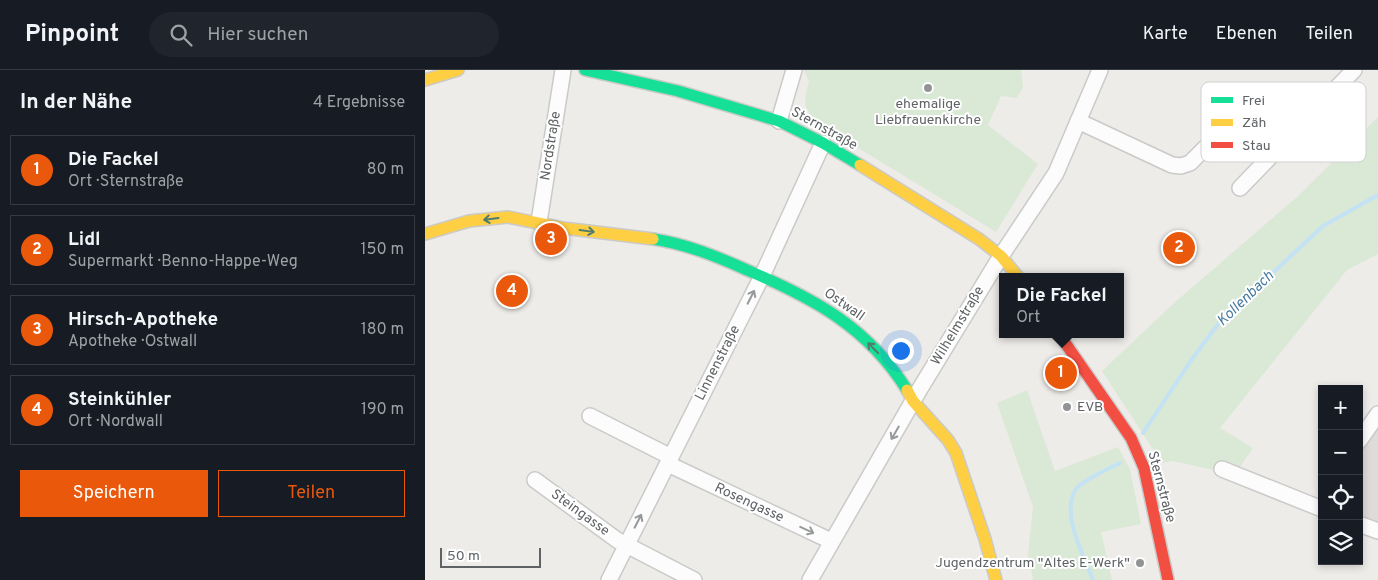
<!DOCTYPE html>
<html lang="de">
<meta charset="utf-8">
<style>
body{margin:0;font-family:Overpass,sans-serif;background:#20242c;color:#f1f3f6}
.controls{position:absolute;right:15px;bottom:15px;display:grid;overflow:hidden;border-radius:0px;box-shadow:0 2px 8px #0003}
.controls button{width:45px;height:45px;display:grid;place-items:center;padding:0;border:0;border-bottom:1px solid #363941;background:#171b24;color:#f1f3f6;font:25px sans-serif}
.scale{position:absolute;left:15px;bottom:12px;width:101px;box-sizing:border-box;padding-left:5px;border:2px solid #5f6366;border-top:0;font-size:14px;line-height:18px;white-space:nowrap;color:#5f6366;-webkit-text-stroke:4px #fff;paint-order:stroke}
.you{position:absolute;left:475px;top:280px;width:18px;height:18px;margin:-12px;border:4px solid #fff;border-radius:50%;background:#1a73e8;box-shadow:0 0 0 8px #1a73e833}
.badge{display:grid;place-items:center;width:32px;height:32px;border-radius:50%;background:#ea580c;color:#fff;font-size:16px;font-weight:700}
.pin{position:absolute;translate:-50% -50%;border:2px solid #fff;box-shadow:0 1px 5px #0006}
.popup{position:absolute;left:574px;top:203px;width:125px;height:65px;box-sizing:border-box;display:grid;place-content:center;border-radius:0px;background:#171b24;filter:drop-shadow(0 1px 4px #0005);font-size:16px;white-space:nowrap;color:#9ea1a6}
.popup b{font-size:19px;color:#f1f3f6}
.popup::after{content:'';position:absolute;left:50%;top:100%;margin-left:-10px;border:10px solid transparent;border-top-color:#171b24}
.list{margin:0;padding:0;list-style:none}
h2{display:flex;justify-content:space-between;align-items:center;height:65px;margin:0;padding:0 20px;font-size:21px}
h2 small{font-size:16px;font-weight:400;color:#9ea1a6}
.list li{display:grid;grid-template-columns:32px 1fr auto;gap:15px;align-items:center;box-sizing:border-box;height:70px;margin:0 10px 10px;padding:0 10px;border:1px solid #363941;border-radius:0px}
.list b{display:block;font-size:19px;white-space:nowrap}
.list p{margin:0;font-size:16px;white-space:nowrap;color:#9ea1a6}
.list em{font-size:16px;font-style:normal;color:#9ea1a6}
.actions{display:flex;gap:10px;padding:15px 20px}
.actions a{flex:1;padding:11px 0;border:1px solid #ea580c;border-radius:0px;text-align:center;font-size:18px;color:#ea580c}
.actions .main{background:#ea580c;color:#fff}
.icon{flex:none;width:28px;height:28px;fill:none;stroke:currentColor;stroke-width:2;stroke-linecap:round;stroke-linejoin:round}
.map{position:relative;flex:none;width:953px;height:510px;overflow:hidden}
header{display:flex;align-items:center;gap:30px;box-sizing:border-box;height:70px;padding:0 25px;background:#171b24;border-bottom:1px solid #363941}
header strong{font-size:24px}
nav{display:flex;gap:28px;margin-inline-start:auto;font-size:18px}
.search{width:350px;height:45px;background:#20242c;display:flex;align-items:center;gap:12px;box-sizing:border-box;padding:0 18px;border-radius:28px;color:#9ea1a6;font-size:19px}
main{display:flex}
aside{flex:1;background:#171b24}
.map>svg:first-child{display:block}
.education{fill:#dedbd8}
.green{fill:#dae8d6}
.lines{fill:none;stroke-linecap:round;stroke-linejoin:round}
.stream{stroke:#c3e2f3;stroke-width:4}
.street-casing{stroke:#cacac9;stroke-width:18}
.fast-casing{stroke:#cacac9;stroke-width:14}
.slow-casing{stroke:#cacac9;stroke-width:14}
.jam-casing{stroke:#cacac9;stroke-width:14}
.street{stroke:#fcfcfc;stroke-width:15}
.fast{stroke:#16e098;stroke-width:11}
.slow{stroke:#ffcf43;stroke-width:11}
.jam{stroke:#f24e42;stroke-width:11}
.oneway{stroke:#507c70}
.oneway2{stroke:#96999a}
.poi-dot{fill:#919394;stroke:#fff;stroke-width:2}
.labels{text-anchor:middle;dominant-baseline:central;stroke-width:4;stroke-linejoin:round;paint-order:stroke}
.poi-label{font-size:14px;fill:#5f6366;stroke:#fff}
.street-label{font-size:14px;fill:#5f6366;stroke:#fff}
.water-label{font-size:15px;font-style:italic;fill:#4a7ba0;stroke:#fff}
.key{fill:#fff;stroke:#cfd0d1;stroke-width:1}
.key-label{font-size:14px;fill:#5f6366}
</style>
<header>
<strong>Pinpoint</strong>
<div class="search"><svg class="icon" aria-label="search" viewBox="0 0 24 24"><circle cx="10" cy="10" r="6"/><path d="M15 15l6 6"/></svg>Hier suchen</div>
<nav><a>Karte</a><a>Ebenen</a><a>Teilen</a></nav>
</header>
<main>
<aside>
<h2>In der Nähe<small>4 Ergebnisse</small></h2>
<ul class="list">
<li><span class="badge">1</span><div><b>Die Fackel</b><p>Ort · Sternstraße</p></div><em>80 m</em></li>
<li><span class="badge">2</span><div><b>Lidl</b><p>Supermarkt · Benno-Happe-Weg</p></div><em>150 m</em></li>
<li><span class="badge">3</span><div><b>Hirsch-Apotheke</b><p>Apotheke · Ostwall</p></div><em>180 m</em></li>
<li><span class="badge">4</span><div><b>Steinkühler</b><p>Ort · Nordwall</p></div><em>190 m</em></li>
</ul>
<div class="actions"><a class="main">Speichern</a><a>Teilen</a></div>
</aside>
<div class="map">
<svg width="953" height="510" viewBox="0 0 953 510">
<rect width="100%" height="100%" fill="#eeece9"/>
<!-- education -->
<polygon class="education" points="953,352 953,456 934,449 934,382 942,367"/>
<!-- green -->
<g class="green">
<polygon points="379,0 596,0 598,17 592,28 576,26 563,55 613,94 571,162 389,51 381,38 380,27 384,12"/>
<polygon points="953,47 953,184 922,200 795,358 828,378 812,401 789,400 748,391 737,393 677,301 748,234 872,127"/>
<polygon points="602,320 630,401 693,377 705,399 716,454 676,462 687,510 608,510 603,484 608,437 572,333"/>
</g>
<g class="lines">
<!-- stream -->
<g class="stream">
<polyline points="718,363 767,289 794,253 898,156 953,125"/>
<path d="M 668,510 C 659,487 634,440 652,418 C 658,410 685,398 695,393"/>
</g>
<!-- street casing -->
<g class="street-casing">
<g id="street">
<polyline points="354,51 369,0"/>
<polyline points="653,51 747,95 756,96 765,93 802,56 807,55 815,56 847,84"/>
<polyline points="815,118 929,0"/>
<polyline points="114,152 138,0"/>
<polyline points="165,346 246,387"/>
<polyline points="934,371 953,344"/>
<polyline points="243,394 406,471"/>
<polyline points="797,399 897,439"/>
<polyline points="110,410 192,470 269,510"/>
<polyline points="934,454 953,461"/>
<polyline points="184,510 337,206 398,73"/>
<polyline points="385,510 496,317 576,186 631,103 675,0"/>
</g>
</g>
<!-- fast casing -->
<g class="fast-casing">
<g id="fast">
<polyline points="160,0 253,21 354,51 398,73 435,95"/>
<path d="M 228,169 C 261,174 291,186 322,200 C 388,228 443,257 482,320"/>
</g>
</g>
<!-- slow casing -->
<g class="slow-casing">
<g id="slow">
<polyline points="0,10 33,0"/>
<polyline points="435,95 554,169 576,186 593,207"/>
<polyline points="0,164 44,151 83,147 138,158 228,169"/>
<polyline points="482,320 488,331 523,370 531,383 560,469 571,510"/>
</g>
</g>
<!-- jam casing -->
<g class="jam-casing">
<polyline id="jam" points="634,264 706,368 719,398 743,510"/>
</g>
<!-- street -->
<use href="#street" class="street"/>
<!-- fast -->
<use href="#fast" class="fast"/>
<!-- slow -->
<use href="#slow" class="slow"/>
<!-- jam -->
<use href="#jam" class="jam"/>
</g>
<!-- one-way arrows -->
<defs><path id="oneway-shaft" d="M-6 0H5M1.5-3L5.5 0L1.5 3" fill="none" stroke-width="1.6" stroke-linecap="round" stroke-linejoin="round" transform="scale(1.25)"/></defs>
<g class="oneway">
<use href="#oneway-shaft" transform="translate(66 149) rotate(173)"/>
<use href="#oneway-shaft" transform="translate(162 161) rotate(8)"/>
<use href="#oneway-shaft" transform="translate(448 278) rotate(-135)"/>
</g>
<g class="oneway2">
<use href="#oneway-shaft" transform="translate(326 227) rotate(-63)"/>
<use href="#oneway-shaft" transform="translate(470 363) rotate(120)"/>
<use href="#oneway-shaft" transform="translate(213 451) rotate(-63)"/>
<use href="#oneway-shaft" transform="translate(382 460) rotate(25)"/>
</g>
<!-- markers -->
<g class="poi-dot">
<circle cx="503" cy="18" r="5"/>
<circle cx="642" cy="337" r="5"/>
<circle cx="715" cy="493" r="5"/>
</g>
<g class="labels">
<!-- poi labels -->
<g class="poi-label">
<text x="503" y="34">ehemalige<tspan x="503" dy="16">Liebfrauenkirche</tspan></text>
<text x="652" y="337" text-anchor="start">EVB</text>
<text x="705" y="493" text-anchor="end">Jugendzentrum "Altes E-Werk"</text>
</g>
<!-- street labels -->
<g class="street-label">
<text transform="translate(399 59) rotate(29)">Sternstraße</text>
<text transform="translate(126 76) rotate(-81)">Nordstraße</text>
<text transform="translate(419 235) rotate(35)">Ostwall</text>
<text transform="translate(533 256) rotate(-59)">Wilhelmstraße</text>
<text transform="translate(293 293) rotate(-63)">Linnenstraße</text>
<text transform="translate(736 417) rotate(75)">Sternstraße</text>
<text transform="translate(324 433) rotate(25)">Rosengasse</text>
<text transform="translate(155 443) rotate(36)">Steingasse</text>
</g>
<!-- water labels -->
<g class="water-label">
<text transform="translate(821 229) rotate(-44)">Kollenbach</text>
</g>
</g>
<!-- legend -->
<rect x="776" y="12" width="165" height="80" rx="8" class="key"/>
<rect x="786" y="27" width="22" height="6" fill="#16e098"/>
<rect x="786" y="49" width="22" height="7" fill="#ffcf43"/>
<rect x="786" y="72" width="22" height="6" fill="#f24e42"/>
<g class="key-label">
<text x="817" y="35">Frei</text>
<text x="817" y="57">Zäh</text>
<text x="817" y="80">Stau</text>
</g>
</svg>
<div class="controls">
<button>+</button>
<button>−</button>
<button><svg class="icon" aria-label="locate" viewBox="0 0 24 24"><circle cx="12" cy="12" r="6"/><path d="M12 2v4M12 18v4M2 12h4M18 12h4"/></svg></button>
<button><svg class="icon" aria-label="layers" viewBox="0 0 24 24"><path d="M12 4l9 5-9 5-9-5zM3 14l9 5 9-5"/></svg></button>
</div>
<div class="scale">50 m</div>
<div class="you"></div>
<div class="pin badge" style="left:636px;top:303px">1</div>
<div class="popup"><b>Die Fackel</b>Ort</div>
<div class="pin badge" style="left:754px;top:178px">2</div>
<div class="pin badge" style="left:126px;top:169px">3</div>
<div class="pin badge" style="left:87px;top:221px">4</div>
</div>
</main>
